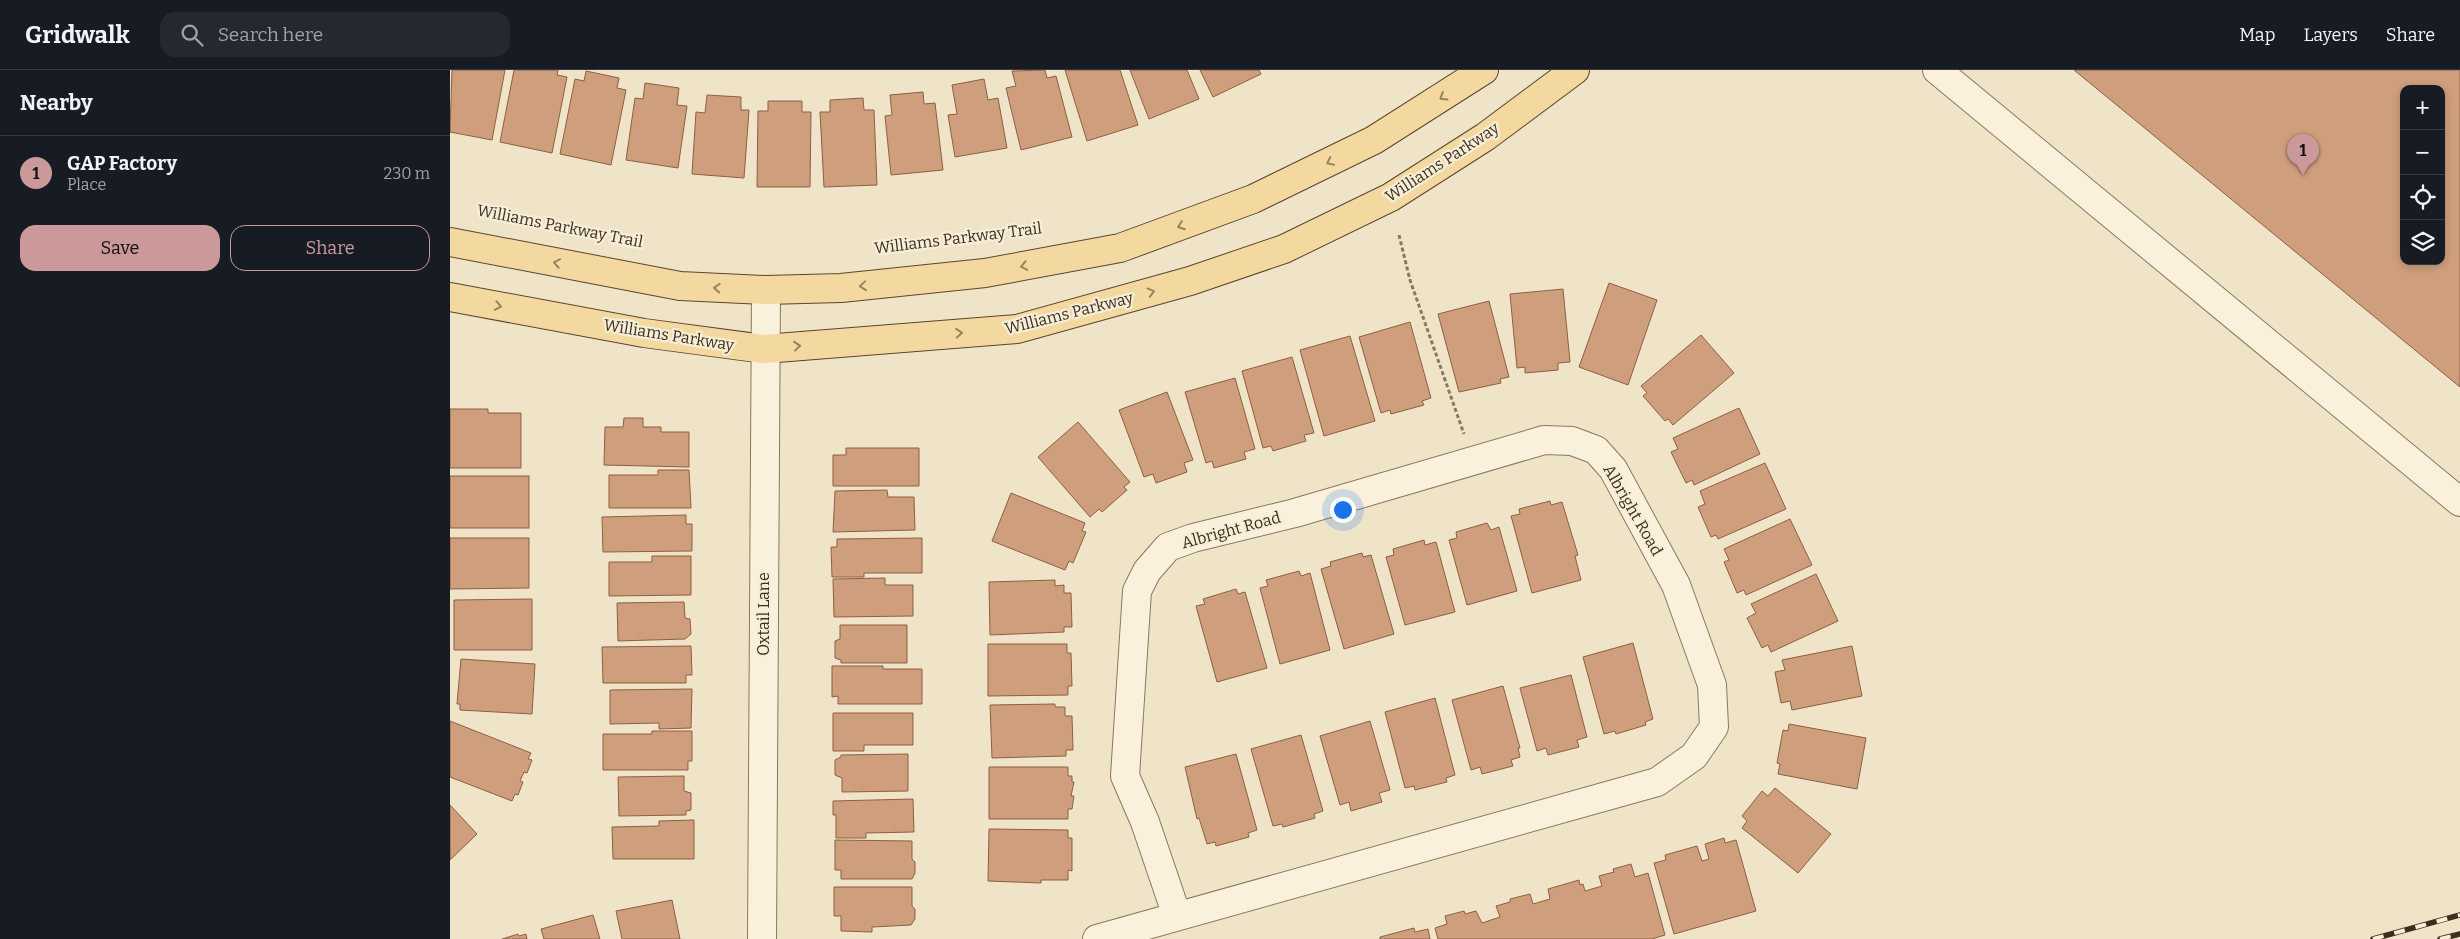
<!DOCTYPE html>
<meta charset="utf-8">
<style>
body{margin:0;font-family:Bitter,serif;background:#242831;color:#f1f3f6}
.controls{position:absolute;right:15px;top:15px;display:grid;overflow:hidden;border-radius:10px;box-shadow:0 2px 8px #0003}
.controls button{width:45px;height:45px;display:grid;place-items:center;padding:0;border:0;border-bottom:1px solid #363941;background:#171b24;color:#f1f3f6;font:25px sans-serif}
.you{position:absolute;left:892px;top:439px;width:18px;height:18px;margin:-12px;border:4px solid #fff;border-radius:50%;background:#1a73e8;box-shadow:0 0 0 8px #1a73e833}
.badge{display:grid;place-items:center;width:32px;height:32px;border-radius:50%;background:#cc999b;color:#111;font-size:16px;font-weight:700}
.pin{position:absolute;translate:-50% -41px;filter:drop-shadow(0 1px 2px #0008)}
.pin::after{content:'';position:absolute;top:26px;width:18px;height:15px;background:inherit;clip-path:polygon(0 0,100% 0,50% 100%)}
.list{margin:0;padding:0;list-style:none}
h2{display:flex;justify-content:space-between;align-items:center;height:65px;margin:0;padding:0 20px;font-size:21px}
h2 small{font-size:16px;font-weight:400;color:#9ea1a6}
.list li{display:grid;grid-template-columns:32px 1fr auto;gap:15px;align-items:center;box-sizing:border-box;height:75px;padding:0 20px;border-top:1px solid #363941}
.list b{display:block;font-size:19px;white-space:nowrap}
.list p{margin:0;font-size:16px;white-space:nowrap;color:#9ea1a6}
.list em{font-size:16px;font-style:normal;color:#9ea1a6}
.actions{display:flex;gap:10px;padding:15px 20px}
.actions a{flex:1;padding:11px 0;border:1px solid #cc999b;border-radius:15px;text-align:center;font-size:18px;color:#cc999b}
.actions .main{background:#cc999b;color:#111}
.icon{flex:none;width:28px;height:28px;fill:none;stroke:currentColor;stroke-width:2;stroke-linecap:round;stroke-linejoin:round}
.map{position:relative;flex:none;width:2010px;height:869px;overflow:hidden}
header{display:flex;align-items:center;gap:30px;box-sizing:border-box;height:70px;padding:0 25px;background:#171b24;border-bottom:1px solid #363941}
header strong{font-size:24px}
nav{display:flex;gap:28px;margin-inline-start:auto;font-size:18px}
.search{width:350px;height:45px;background:#242831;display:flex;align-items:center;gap:12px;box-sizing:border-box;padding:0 18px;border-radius:15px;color:#9ea1a6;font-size:19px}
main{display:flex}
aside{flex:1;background:#171b24}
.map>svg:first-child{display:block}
.building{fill:#cf9f7d;stroke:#8d5f41;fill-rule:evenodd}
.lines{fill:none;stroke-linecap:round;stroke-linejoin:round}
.minor-casing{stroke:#8d765c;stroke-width:30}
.major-casing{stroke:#5b4430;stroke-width:30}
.path{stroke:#8d765c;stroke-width:3;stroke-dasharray:4 2.5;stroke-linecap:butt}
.minor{stroke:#faf1dc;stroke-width:28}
.major{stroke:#f3d9a0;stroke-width:28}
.rail-casing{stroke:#3d2e20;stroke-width:5.5}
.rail{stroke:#f7eed8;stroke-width:4;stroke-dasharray:11;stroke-linecap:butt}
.oneway{stroke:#988460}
.labels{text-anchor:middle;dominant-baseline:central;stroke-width:4.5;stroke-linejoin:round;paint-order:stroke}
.street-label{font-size:16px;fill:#3d2e20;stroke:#f7eed8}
</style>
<header>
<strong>Gridwalk</strong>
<div class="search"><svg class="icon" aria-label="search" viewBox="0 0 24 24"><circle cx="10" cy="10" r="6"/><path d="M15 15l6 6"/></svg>Search here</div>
<nav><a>Map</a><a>Layers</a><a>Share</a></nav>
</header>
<main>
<aside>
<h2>Nearby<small></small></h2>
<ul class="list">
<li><span class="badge">1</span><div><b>GAP Factory</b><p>Place</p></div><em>230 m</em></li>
</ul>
<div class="actions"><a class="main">Save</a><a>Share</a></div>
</aside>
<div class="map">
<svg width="2010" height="869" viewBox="0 0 2010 869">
<rect width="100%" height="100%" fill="#f0e4c8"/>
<!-- building -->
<g class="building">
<polygon points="2,0 55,0 42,70 0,62"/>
<polygon points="64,0 108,0 107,5 117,7 102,83 50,72"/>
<polygon points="595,0 597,8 606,6 622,67 571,80 556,18 566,16 562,1"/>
<polygon points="615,0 670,0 688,55 637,71"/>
<polygon points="680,0 737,0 749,29 699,49"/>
<polygon points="750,0 809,0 811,4 763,27"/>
<path d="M 1624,0 L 2010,0 L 2010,317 ZM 1954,19 L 1991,19 L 1991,191 L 1954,191 Z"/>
<polygon points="136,1 169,8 167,18 176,20 161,95 110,84 125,9 134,11"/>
<polygon points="534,9 538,30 548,28 557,78 505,87 498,45 507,44 502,15"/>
<polygon points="195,13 229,18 227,35 237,36 228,98 176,90 185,28 193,29"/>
<polygon points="473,22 474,34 485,33 493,100 441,105 435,46 442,45 440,25"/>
<polygon points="257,25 291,27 291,40 299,40 294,108 242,104 246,42 255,43"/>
<polygon points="413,28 414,40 424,40 427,115 374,117 370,42 380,42 380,30"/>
<polygon points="318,31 352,31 352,42 361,42 360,117 307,117 308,41 318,41"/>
<polygon points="1159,213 1207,230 1178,315 1129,297"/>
<polygon points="1113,219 1120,292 1108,293 1108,300 1075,303 1075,297 1067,298 1060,224"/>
<polygon points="1039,231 1059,307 1050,309 1051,313 1009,322 988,244"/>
<polygon points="960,252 981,328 972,331 974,335 941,344 940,340 931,343 909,267"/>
<polygon points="1251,265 1284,303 1223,355 1218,349 1215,351 1193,326 1197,323 1191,316"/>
<polygon points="900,266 925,351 874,366 850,280"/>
<polygon points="842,287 864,363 854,365 856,371 823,381 821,376 813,378 792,301"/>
<polygon points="785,308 805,379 794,382 796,389 764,398 762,391 756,393 735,322"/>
<polygon points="717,322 743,390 734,393 737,402 706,413 703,404 694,407 669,340"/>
<polygon points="1289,338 1310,384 1244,415 1242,410 1236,413 1221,382 1228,379 1223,368"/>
<polygon points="0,339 38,339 38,343 71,343 71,398 0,398"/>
<polygon points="174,348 193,348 193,357 211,357 211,362 239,362 239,397 154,395 155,357 173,357"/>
<polygon points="628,352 680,412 674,417 677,420 652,442 649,439 640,447 588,387"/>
<polygon points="396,378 469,378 469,416 383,416 383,385 396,385"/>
<polygon points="1315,393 1336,439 1268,469 1266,465 1261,467 1248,437 1255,434 1250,421"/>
<polygon points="208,400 239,400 241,438 159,438 159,405 208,405"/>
<rect x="0" y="406" width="79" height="52"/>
<polygon points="437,420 438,427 464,427 465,460 383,462 385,421"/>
<polygon points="561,423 635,453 632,461 636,462 623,493 619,491 615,500 542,471"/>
<polygon points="1100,431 1101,435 1112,432 1128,485 1125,486 1131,510 1082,523 1061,446 1070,444 1069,439"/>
<polygon points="236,445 236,454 242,454 242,481 153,482 152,447"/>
<polygon points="1340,449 1362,495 1296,525 1294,520 1287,523 1274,492 1279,490 1274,479"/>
<polygon points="1037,453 1041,460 1049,457 1067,521 1017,535 999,470 1007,468 1006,462"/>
<polygon points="0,468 79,468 79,518 0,519"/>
<polygon points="472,468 472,503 414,503 414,507 382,507 381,477 387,477 387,469"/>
<polygon points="974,470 975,475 986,472 1005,542 955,555 936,487 944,485 943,479"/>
<polygon points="912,483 913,487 921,485 944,564 894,579 871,499 881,496 880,492"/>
<polygon points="202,486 241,486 241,525 159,526 159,492 202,492"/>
<polygon points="849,501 851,506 860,503 880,580 830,594 810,518 818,516 816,510"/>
<polygon points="1366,504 1388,551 1321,582 1318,575 1312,578 1297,548 1306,543 1301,534"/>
<polygon points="435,508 435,515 463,515 463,546 384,547 383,509"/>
<polygon points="605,510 605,516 614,515 614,523 621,523 622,557 614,557 614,562 540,565 539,512"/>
<polygon points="786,519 788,524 795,522 817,598 767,612 746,536 755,534 753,529"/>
<polygon points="82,529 82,580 4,580 4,530"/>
<polygon points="234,532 235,548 240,549 241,564 235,569 168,571 167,533"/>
<polygon points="390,555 457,555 457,593 391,593 391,590 385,588 385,571 390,569"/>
<polygon points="1183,573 1203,649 1195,652 1196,655 1166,664 1165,661 1154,664 1133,587"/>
<polygon points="538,574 617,574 617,583 621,583 622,616 618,616 618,625 538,626"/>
<polygon points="241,576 242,605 236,605 236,613 153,613 152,577"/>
<polygon points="1402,576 1412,626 1342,640 1340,631 1331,633 1325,602 1335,600 1332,590"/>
<polygon points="11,589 85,594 82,644 10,640 10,634 7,634"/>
<polygon points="382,596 433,596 433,599 472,599 472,634 388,634 388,626 382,627"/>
<polygon points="1121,605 1137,667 1127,670 1129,677 1098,685 1096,678 1087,681 1070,618"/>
<polygon points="1053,616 1070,678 1068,678 1070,687 1061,690 1063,696 1032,704 1030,697 1021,700 1002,630"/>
<polygon points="242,619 241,658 209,659 209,653 160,654 160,620"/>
<polygon points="985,628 1005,705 996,708 997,712 965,720 964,716 955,718 935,642"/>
<polygon points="605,634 605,637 615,637 615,646 622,646 623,680 616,680 616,686 542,688 540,635"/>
<polygon points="383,643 463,643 463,675 414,675 414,681 383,681"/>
<polygon points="0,651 81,683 78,689 82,690 77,703 74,702 70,711 73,712 68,725 65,724 62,731 0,707"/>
<polygon points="920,651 940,720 929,723 932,732 901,741 899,732 890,735 870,666"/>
<polygon points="1339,654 1416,668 1407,719 1328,704 1330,694 1327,693 1333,660 1338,661"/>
<polygon points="202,661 242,661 242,691 238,691 238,700 153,700 153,664 202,664"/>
<polygon points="851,665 873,741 864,744 865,748 833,757 832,754 823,756 801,679"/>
<polygon points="458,684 458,721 392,722 392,708 385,705 385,690 391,687 391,685"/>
<polygon points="786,684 807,760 798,763 799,767 766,776 765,772 757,774 749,748 747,749 735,697"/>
<polygon points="539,697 618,697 618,706 622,706 622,712 624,712 621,726 624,726 622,739 618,739 618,749 539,749"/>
<polygon points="234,706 234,721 241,723 241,740 236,741 236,745 169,746 168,707"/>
<polygon points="1325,718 1381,764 1348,803 1292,758 1297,751 1292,746 1312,721 1318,726"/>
<polygon points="463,729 464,762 416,763 416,768 386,768 386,745 383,745 383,731"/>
<polygon points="0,735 27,764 0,790"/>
<polygon points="244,750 244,789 163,789 162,757 209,756 209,751"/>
<polygon points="539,759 618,760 618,768 622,768 622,801 618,800 618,810 591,810 591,813 538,811"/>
<polygon points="1274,768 1275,773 1286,770 1306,841 1224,864 1204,793 1216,790 1215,785 1247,776 1252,791 1259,789 1255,774"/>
<polygon points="385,770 462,771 462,789 465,792 465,803 462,809 391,809 391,800 385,800"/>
<polygon points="1181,794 1185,807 1198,803 1215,865 1202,869 988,869 985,858 997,854 995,846 1014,841 1015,844 1026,841 1032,853 1050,847 1046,836 1060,832 1060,829 1080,824 1083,834 1100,829 1098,819 1129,810 1130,815 1133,814 1135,821 1152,816 1149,806 1164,802 1163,799"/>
<polygon points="384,817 462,817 462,836 465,839 465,849 461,855 422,857 422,862 391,861 391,846 384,846"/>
<polygon points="222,830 230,869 172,869 166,841"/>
<polygon points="143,845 150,869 94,869 91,859"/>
<polygon points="964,858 965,862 978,859 980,869 930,869 930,867"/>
<polygon points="68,864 69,866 76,864 77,869 52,869"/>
</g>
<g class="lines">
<!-- minor casing -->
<g class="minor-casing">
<g id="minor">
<polyline points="1487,0 2010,432"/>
<polyline points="312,869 316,220"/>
<polyline points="647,869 1207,712 1244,686 1264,657 1262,615 1226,515 1163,399 1146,380 1122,371 1094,370 845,443 743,468 718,477 697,501 687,521 675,706 695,752 727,846"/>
</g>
</g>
<!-- major casing -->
<g class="major-casing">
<g id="major">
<polyline points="0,172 230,216 316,220 391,218 535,203 670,178 803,129 924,70 1034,0"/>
<polyline points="0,227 194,263 314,279 567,259 740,211 834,179 941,127 1035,67 1125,0"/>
</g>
</g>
<!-- path -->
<polyline class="path" points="949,165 960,210 1014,364"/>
<!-- minor -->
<use href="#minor" class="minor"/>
<!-- major -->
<use href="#major" class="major"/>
<!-- rail casing -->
<g class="rail-casing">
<g id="rail">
<polyline points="1923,869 2010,845"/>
<polyline points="1990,869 2010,864"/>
</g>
</g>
<!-- rail -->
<use href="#rail" class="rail"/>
</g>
<!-- one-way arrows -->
<defs><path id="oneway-chevron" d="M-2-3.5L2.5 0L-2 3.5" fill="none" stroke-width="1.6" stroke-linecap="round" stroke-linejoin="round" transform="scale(1.25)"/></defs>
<g class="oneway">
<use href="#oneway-chevron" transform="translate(993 27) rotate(148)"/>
<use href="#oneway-chevron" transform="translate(880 92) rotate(154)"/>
<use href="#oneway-chevron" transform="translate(731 156) rotate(160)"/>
<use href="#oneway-chevron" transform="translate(107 193) rotate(-169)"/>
<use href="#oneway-chevron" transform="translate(574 196) rotate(169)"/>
<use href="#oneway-chevron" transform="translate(413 216) rotate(174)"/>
<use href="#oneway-chevron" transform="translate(267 218) rotate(-177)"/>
<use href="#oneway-chevron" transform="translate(701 222) rotate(-15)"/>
<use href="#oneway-chevron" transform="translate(48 236) rotate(11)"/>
<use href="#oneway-chevron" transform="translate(509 263) rotate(-4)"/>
<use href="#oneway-chevron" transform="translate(347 276) rotate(-6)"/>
</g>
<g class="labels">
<!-- street labels -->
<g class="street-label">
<text transform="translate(992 92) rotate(-33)">Williams Parkway</text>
<text transform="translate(110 156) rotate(11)">Williams Parkway Trail</text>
<text transform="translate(508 168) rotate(-7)">Williams Parkway Trail</text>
<text transform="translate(619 243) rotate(-14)">Williams Parkway</text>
<text transform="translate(219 265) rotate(9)">Williams Parkway</text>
<text transform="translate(1183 440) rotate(60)">Albright Road</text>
<text transform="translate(781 460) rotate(-15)">Albright Road</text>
<text transform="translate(313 544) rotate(-90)">Oxtail Lane</text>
</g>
</g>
</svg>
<div class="controls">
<button>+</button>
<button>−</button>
<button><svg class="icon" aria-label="locate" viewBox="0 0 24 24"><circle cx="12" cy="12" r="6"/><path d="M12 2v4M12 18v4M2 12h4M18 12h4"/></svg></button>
<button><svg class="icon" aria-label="layers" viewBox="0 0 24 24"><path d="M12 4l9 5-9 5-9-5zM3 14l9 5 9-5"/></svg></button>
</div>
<div class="you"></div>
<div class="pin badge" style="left:1853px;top:105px">1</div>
</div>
</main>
